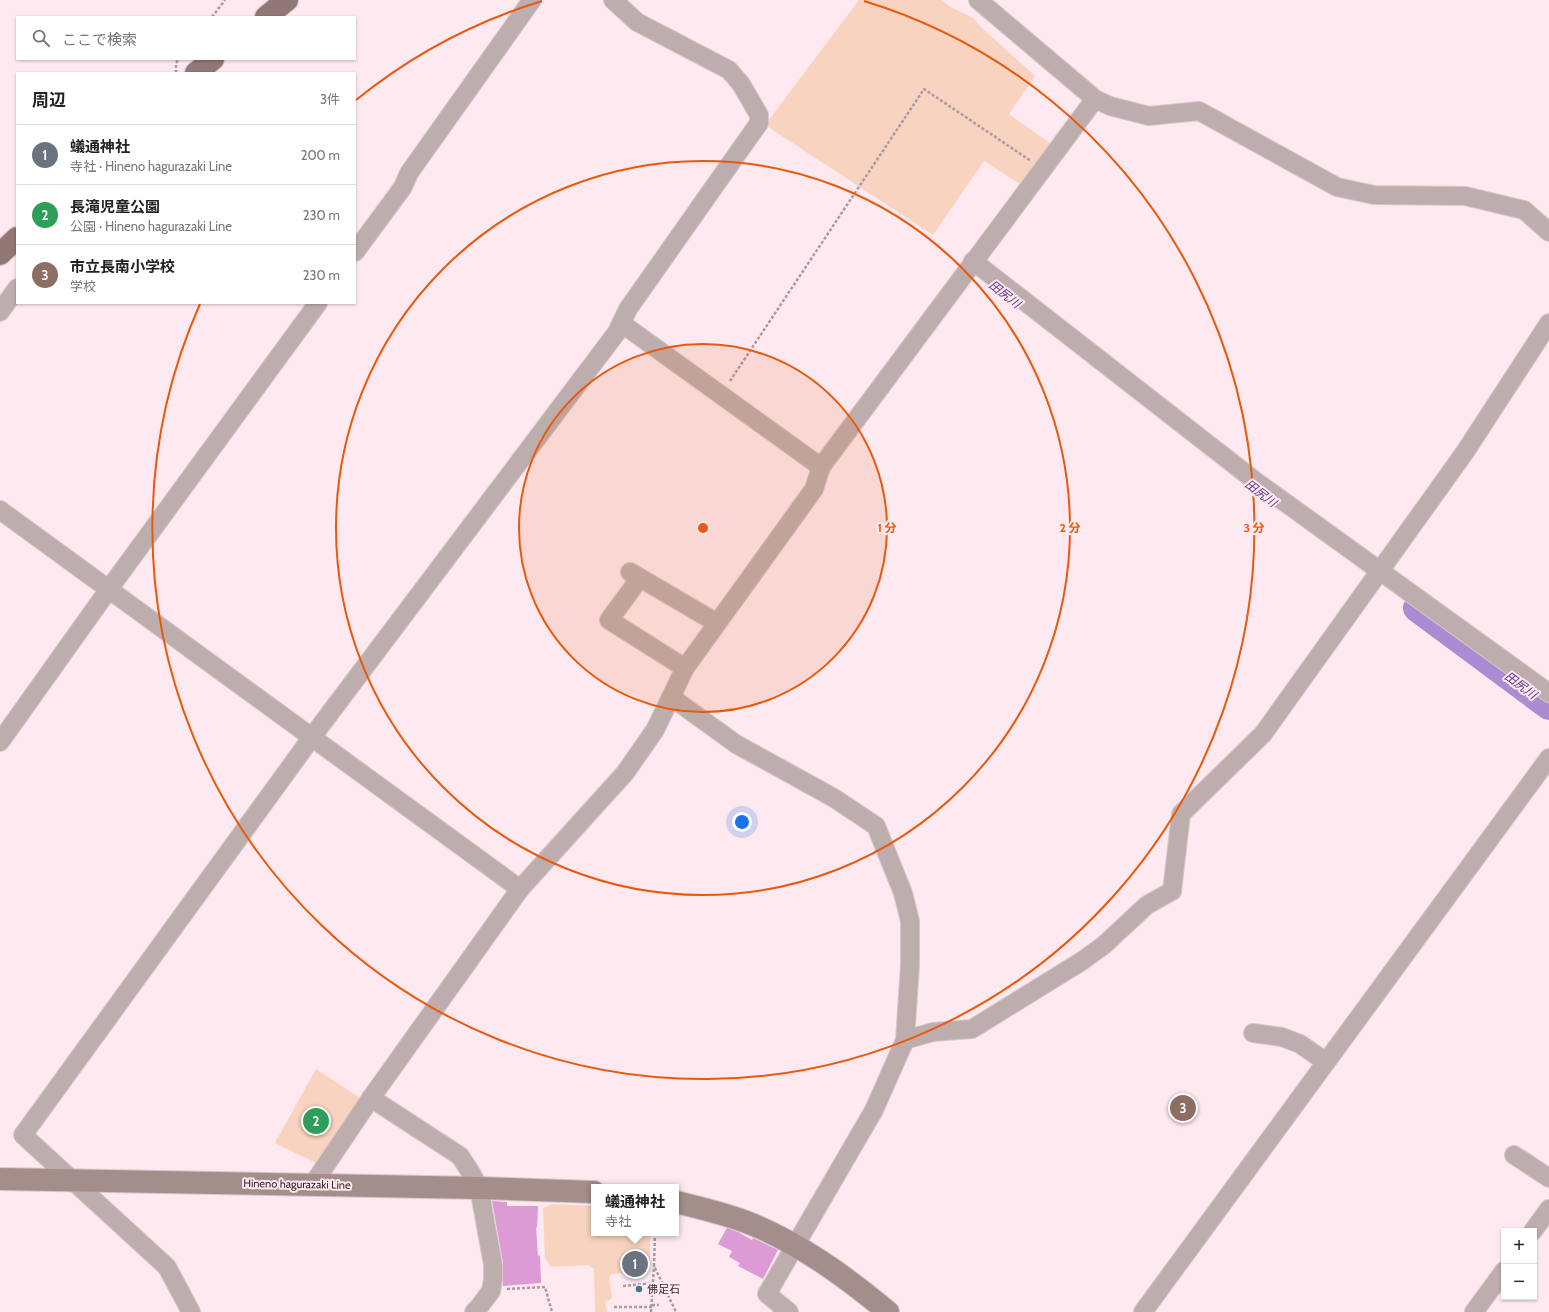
<!DOCTYPE html>
<html lang="ja">
<meta charset="utf-8">
<style>
body{margin:0;font-family:Cabin,"Noto Sans JP",sans-serif;background:#f6f6f6;color:#222}
.controls{position:absolute;right:12px;bottom:12px;display:grid;overflow:hidden;border-radius:0px;box-shadow:0 1px 3px #0004}
.controls button{width:36px;height:36px;display:grid;place-items:center;padding:0;border:0;border-bottom:1px solid #e0e0e0;background:#fff;color:#222;font:20px sans-serif}
.you{position:absolute;left:742px;top:822px;width:14px;height:14px;margin:-10px;border:3px solid #fff;border-radius:50%;background:#1a73e8;box-shadow:0 0 0 6px #1a73e833}
.badge{display:grid;place-items:center;width:26px;height:26px;border-radius:50%;background:#3c798f;color:#fff;font-size:13px;font-weight:700}
.pin{position:absolute;translate:-50% -50%;border:2px solid #fff;box-shadow:0 1px 4px #0006}
.popup{position:absolute;left:591px;top:1184px;width:88px;height:52px;box-sizing:border-box;display:grid;place-content:center;border-radius:0px;background:#fff;filter:drop-shadow(0 1px 3px #0005);font-size:13px;white-space:nowrap;color:#767676}
.popup b{font-size:15px;color:#222}
.popup::after{content:'';position:absolute;left:50%;top:100%;margin-left:-8px;border:8px solid transparent;border-top-color:#fff}
.list{margin:0;padding:0;list-style:none}
h2{display:flex;justify-content:space-between;align-items:center;height:52px;margin:0;padding:0 16px;font-size:17px}
h2 small{font-size:13px;font-weight:400;color:#767676}
.list li{display:grid;grid-template-columns:26px 1fr auto;gap:12px;align-items:center;box-sizing:border-box;height:60px;padding:0 16px;border-top:1px solid #e0e0e0}
.list b{display:block;font-size:15px;white-space:nowrap}
.list p{margin:0;font-size:13px;white-space:nowrap;color:#767676}
.list em{font-size:13px;font-style:normal;color:#767676}
.icon{flex:none;width:22px;height:22px;fill:none;stroke:currentColor;stroke-width:2;stroke-linecap:round;stroke-linejoin:round}
.map{position:relative;flex:none;width:1549px;height:1312px;overflow:hidden}
.search{position:absolute;background:#fff;box-shadow:0 1px 3px #0004;left:16px;top:16px;width:340px;height:44px;display:flex;align-items:center;gap:10px;box-sizing:border-box;padding:0 14px;border-radius:0px;color:#767676;font-size:15px}
.panel{position:absolute;background:#fff;box-shadow:0 1px 3px #0004;left:16px;top:72px;width:340px;height:232px;border-radius:0px}
.map>svg:first-child{display:block}
.green{fill:#f8d4c0}
.lines{fill:none;stroke-linecap:round;stroke-linejoin:round}
.river{stroke:#ab8bd2;stroke-width:28}
.building{fill:#dc9bd4}
.street-casing{stroke:#d8c6cc;stroke-width:20}
.secondary-casing{stroke:#d8c6cc;stroke-width:24}
.primary-casing{stroke:#d8c6cc;stroke-width:24}
.path{stroke:#ab9a9f;stroke-width:2.5;stroke-dasharray:3 2;stroke-linecap:butt}
.street{stroke:#bdaead;stroke-width:18}
.secondary{stroke:#a48e8c;stroke-width:22}
.primary{stroke:#917775;stroke-width:22}
.ring{fill:none;stroke:#e8590c;stroke-width:2}
.poi-dot{fill:#3c798f;stroke:#fde9ef;stroke-width:1.5}
.labels{text-anchor:middle;dominant-baseline:central;stroke-width:4;stroke-linejoin:round;paint-order:stroke}
.street-label{font-size:11px;fill:#32262a;stroke:#fde9ef}
.poi-label{font-size:11px;fill:#32262a;stroke:#fde9ef;text-anchor:start}
.water-label{font-size:12px;font-style:italic;fill:#5e3489;stroke:#fde9ef}
.centre{fill:#e8590c;stroke:#fde9ef;stroke-width:2}
.ring-label{font-size:12px;text-anchor:middle;font-weight:bold;fill:#e8590c;stroke:#fde9ef;stroke-width:4;stroke-linejoin:round;paint-order:stroke}
</style>
<div class="map">
<svg width="1549" height="1312" viewBox="0 0 1549 1312">
<rect width="100%" height="100%" fill="#fde9ef"/>
<!-- green -->
<g class="green">
<polygon points="859,0 942,0 951,7 973,18 982,28 1035,76 1009,114 1054,146 1023,186 984,161 933,235 765,125"/>
<polygon points="316,1069 362,1099 316,1163 275,1143"/>
<polygon points="552,1204 594,1206 594,1233 645,1233 650,1236 650,1267 647,1271 612,1274 609,1277 612,1296 611,1299 605,1302 607,1311 608,1312 595,1312 594,1269 589,1265 551,1267 545,1258 543,1208"/>
</g>
<g class="lines">
<!-- river -->
<polyline class="river" points="1417,608 1549,706"/>
</g>
<!-- building -->
<g class="building">
<polygon points="492,1201 507,1202 507,1206 538,1206 537,1228 536,1227 538,1256 540,1255 541,1283 503,1286 503,1263"/>
<polygon points="727,1228 738,1232 752,1240 753,1238 778,1250 763,1279 738,1266 740,1263 729,1257 732,1251 718,1244"/>
</g>
<g class="lines">
<!-- street casing -->
<g class="street-casing">
<g id="street">
<polyline points="978,0 1095,99 1110,106 1149,116 1199,111 1337,187 1374,195 1465,196 1524,210 1549,232"/>
<polyline points="355,252 403,187 409,173 532,0"/>
<polyline points="973,261 1254,480 1549,693"/>
<polyline points="0,312 17,288"/>
<polyline points="621,323 821,467"/>
<polyline points="0,510 520,889"/>
<polyline points="630,572 717,623"/>
<polyline points="640,578 609,620 685,668"/>
<polyline points="671,697 736,744 834,798 876,826 903,893 910,921 910,965 905,1040 874,1110 767,1294 789,1312"/>
<polyline points="0,742 109,589 318,303"/>
<polyline points="1253,1033 1282,1037 1300,1044 1326,1062"/>
<polyline points="905,1040 933,1032 972,1029 1082,961 1104,945 1147,905 1172,891 1181,814 1263,734 1465,452 1549,323"/>
<polyline points="371,1098 460,1156 471,1173 479,1188 493,1265 493,1279 491,1291 479,1307 474,1312"/>
<polyline points="1514,1155 1549,1178"/>
<polyline points="313,1184 371,1098 520,889 625,773 655,730 685,668 814,489 821,467 1095,99"/>
<polyline points="1533,1231 1549,1209"/>
<polyline points="191,1312 167,1267 23,1135 312,737 617,332 628,309 759,123 759,115 741,84 729,70 637,22 613,0"/>
<polyline points="1143,1312 1549,758"/>
<polyline points="1474,1312 1504,1271"/>
</g>
</g>
<!-- secondary casing -->
<g class="secondary-casing">
<g id="secondary">
<polyline points="0,1179 479,1188 594,1192"/>
<path d="M 676,1202 C 701,1208 726,1214 749,1223 C 801,1244 846,1277 888,1312"/>
</g>
</g>
<!-- primary casing -->
<g class="primary-casing">
<g id="primary">
<polyline points="266,17 287,0"/>
<polyline points="196,73 213,59"/>
<polyline points="0,254 17,238"/>
</g>
</g>
<!-- path -->
<g class="path">
<polyline points="212,17 225,0"/>
<polyline points="176,73 176,63 179,59"/>
<polyline points="730,381 924,89 1031,161"/>
<polyline points="655,1233 654,1266 676,1312"/>
<polyline points="623,1286 653,1283"/>
<polyline points="507,1289 545,1287 552,1312"/>
<polyline points="652,1305 659,1305"/>
<polyline points="614,1307 652,1307"/>
<polyline points="651,1312 654,1266"/>
</g>
<!-- street -->
<use href="#street" class="street"/>
<!-- secondary -->
<use href="#secondary" class="secondary"/>
<!-- primary -->
<use href="#primary" class="primary"/>
</g>
<!-- distance rings -->
<circle cx="703" cy="528" r="184" fill="#e8590c" fill-opacity=".12"/>
<g class="ring">
<circle cx="703" cy="528" r="184"/>
<circle cx="703" cy="528" r="367"/>
<path d="M356 100A551 551 0 0 1 542 1M864 1A551 551 0 1 1 200 304"/>
</g>
<!-- markers -->
<circle class="poi-dot" cx="639" cy="1289" r="4"/>
<g class="labels">
<!-- street labels -->
<g class="street-label">
<text transform="translate(297 1184) rotate(1)">Hineno hagurazaki Line</text>
</g>
<!-- poi labels -->
<g class="poi-label">
<text x="647" y="1289">佛足石</text>
</g>
<!-- water labels -->
<g class="water-label">
<text transform="translate(1005 294) rotate(38)">田尻川</text>
<text transform="translate(1261 493) rotate(37)">田尻川</text>
<text transform="translate(1521 685) rotate(36)">田尻川</text>
</g>
</g>
<circle cx="703" cy="528" r="6" class="centre"/>
<g class="ring-label">
<text x="887" y="532">1 分</text>
<text x="1070" y="532">2 分</text>
<text x="1254" y="532">3 分</text>
</g>
</svg>
<div class="controls">
<button>+</button>
<button>−</button>
</div>
<div class="you"></div>
<div class="pin badge" style="left:635px;top:1264px;background:#6b7280">1</div>
<div class="popup"><b>蟻通神社</b>寺社</div>
<div class="pin badge" style="left:316px;top:1121px;background:#2e9e5b">2</div>
<div class="pin badge" style="left:1183px;top:1108px;background:#8d6e63">3</div>
<div class="search"><svg class="icon" aria-label="search" viewBox="0 0 24 24"><circle cx="10" cy="10" r="6"/><path d="M15 15l6 6"/></svg>ここで検索</div>
<section class="panel">
<h2>周辺<small>3件</small></h2>
<ul class="list">
<li><span class="badge" style="background:#6b7280">1</span><div><b>蟻通神社</b><p>寺社 · Hineno hagurazaki Line</p></div><em>200 m</em></li>
<li><span class="badge" style="background:#2e9e5b">2</span><div><b>長滝児童公園</b><p>公園 · Hineno hagurazaki Line</p></div><em>230 m</em></li>
<li><span class="badge" style="background:#8d6e63">3</span><div><b>市立長南小学校</b><p>学校</p></div><em>230 m</em></li>
</ul>
</section>
</div>
